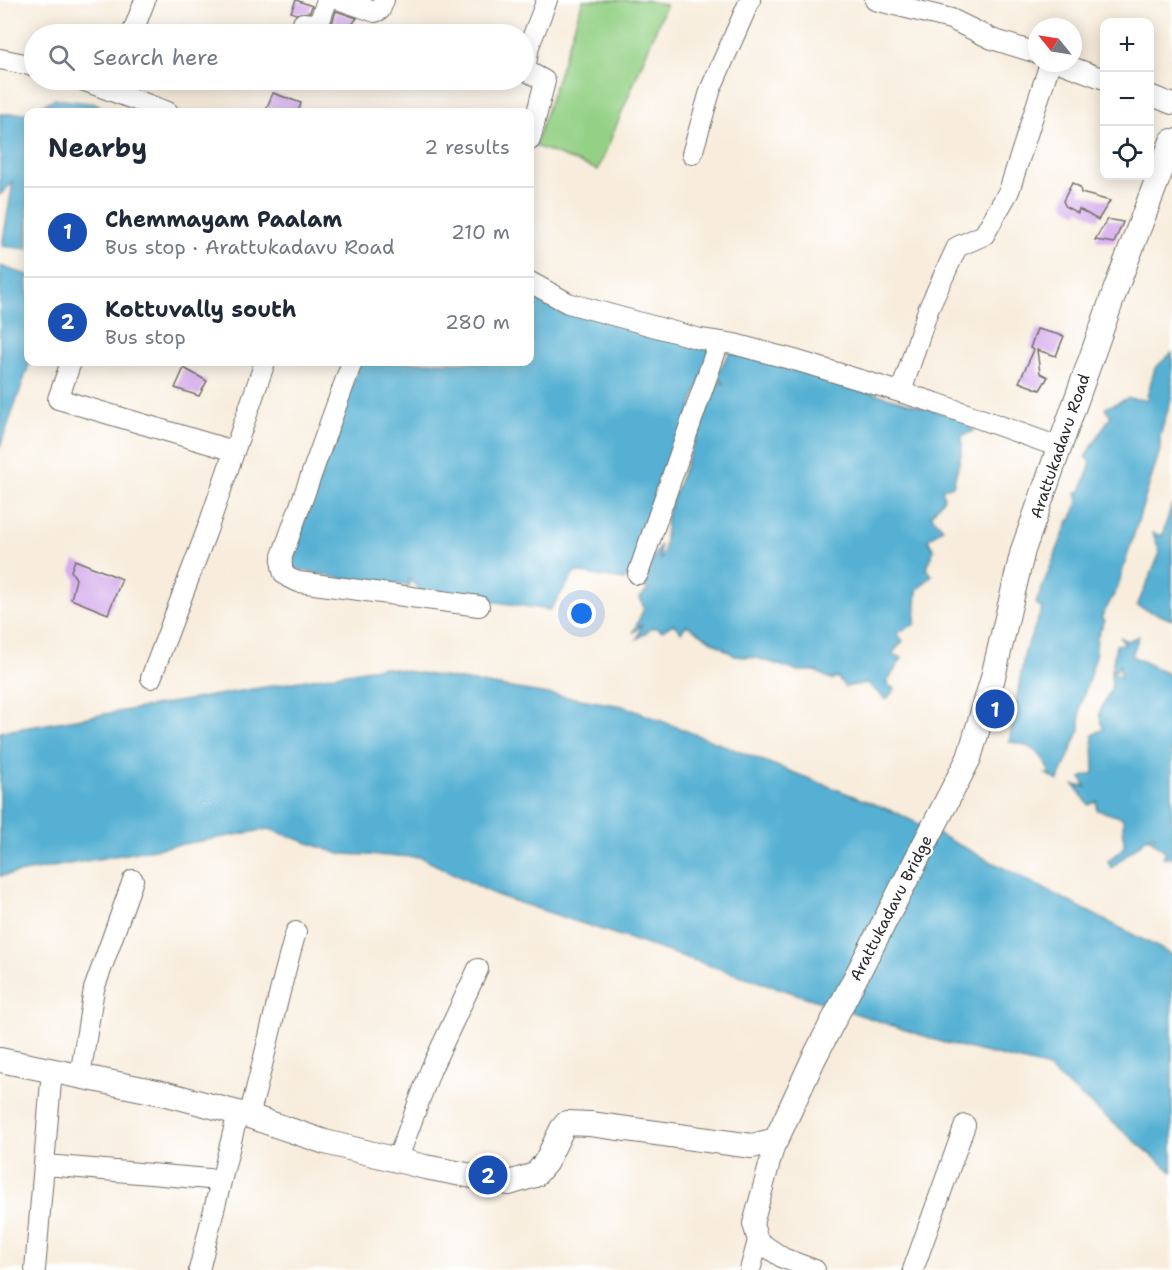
<!DOCTYPE html>
<meta charset="utf-8">
<style>
body{margin:0;font-family:"Shantell Sans",sans-serif;background:#f6f6f7;color:#1f2937}
.controls{position:absolute;right:18px;top:18px;display:grid;overflow:hidden;border-radius:12px;box-shadow:0 3px 15px #0003}
.controls button{width:54px;height:54px;display:grid;place-items:center;padding:0;border:0;border-bottom:2px solid #e0e1e3;background:#fff;color:#1f2937;font:30px sans-serif}
.compass{position:absolute;left:1028px;top:18px;width:54px;height:54px;border-radius:50%;background:#fff;box-shadow:0 3px 15px #0003;rotate:300deg}
.you{position:absolute;left:582px;top:614px;width:21px;height:21px;margin:-15px;border:4px solid #fff;border-radius:50%;background:#1a73e8;box-shadow:0 0 0 9px #1a73e833}
.badge{display:grid;place-items:center;width:39px;height:39px;border-radius:50%;background:#c8321e;color:#fff;font-size:20px;font-weight:700}
.pin{position:absolute;translate:-50% -50%;border:3px solid #fff;box-shadow:0 2px 6px #0006}
.list{margin:0;padding:0;list-style:none}
h2{display:flex;justify-content:space-between;align-items:center;height:78px;margin:0;padding:0 24px;font-size:26px}
h2 small{font-size:20px;font-weight:400;color:#747a83}
.list li{display:grid;grid-template-columns:39px 1fr auto;gap:18px;align-items:center;box-sizing:border-box;height:90px;padding:0 24px;border-top:2px solid #e0e1e3}
.list b{display:block;font-size:22px;white-space:nowrap}
.list p{margin:0;font-size:20px;white-space:nowrap;color:#747a83}
.list em{font-size:20px;font-style:normal;color:#747a83}
.icon{flex:none;width:33px;height:33px;fill:none;stroke:currentColor;stroke-width:2;stroke-linecap:round;stroke-linejoin:round}
.map{position:relative;flex:none;width:1172px;height:1270px;overflow:hidden}
.search{position:absolute;background:#fff;box-shadow:0 3px 15px #0003;left:24px;top:24px;width:510px;height:66px;display:flex;align-items:center;gap:15px;box-sizing:border-box;padding:0 21px;border-radius:33px;color:#747a83;font-size:22px}
.panel{position:absolute;background:#fff;box-shadow:0 3px 15px #0003;left:24px;top:108px;width:510px;height:258px;border-radius:12px}
.map>svg:first-child{display:block}
.green{fill:#94d186;stroke:#607e58;stroke-width:1.5}
.water{fill:#55b0d3;stroke:#406e7f;stroke-width:1.5}
.building{fill:#d1a5ea}
.lines{fill:none;stroke-linecap:round;stroke-linejoin:round}
.minor-casing{stroke:#736f69;stroke-width:22}
.major-casing{stroke:#736f69;stroke-width:26}
.minor{stroke:#fff;stroke-width:20}
.major{stroke:#fff;stroke-width:24}
.labels{text-anchor:middle;dominant-baseline:central;stroke-width:5;stroke-linejoin:round;paint-order:stroke}
.street-label{font-size:16px;fill:#2b2b2b;stroke:#fff}
</style>
<div class="map">
<svg width="1172" height="1270" viewBox="0 0 1172 1270">
<rect width="100%" height="100%" fill="#fff"/>
<filter id="ink" filterUnits="userSpaceOnUse"><feTurbulence type="fractalNoise" baseFrequency=".0167" numOctaves="2"/><feDisplacementMap in="SourceGraphic" scale="12" xChannelSelector="R" yChannelSelector="G"/><feConvolveMatrix kernelMatrix="1 2 1 2 8 2 1 2 1" color-interpolation-filters="sRGB"/></filter>
<filter id="wash" filterUnits="userSpaceOnUse"><feTurbulence type="fractalNoise" baseFrequency=".008" numOctaves="4" result="noise"/><feDisplacementMap in="SourceGraphic" scale="24" xChannelSelector="R" yChannelSelector="G"/><feGaussianBlur stdDeviation="1.35" result="paint"/><feColorMatrix in="noise" values="0 0 0 0 0 0 0 0 0 0 0 0 0 0 0 0 0 1.4 0 .05"/><feComposite in="paint" operator="in"/></filter>
<g filter="url(#wash)">
<rect width="100%" height="100%" fill="#f8eddd"/>
<!-- green -->
<polygon class="green" points="583,0 645,0 666,5 598,170 535,146"/>
<!-- water -->
<g class="water">
<polygon points="54,99 98,104 103,112 29,112"/>
<polygon points="28,113 28,249 2,246 13,182 0,195 0,114"/>
<polygon points="0,266 28,275 30,362 0,447"/>
<polygon points="530,291 711,348 639,567 624,580 575,572 550,610 421,591 409,579 409,587 399,583 387,588 292,568 291,559 360,362 530,362"/>
<polygon points="730,352 964,419 974,431 962,436 962,451 953,486 942,489 944,498 931,515 943,528 928,540 934,550 926,569 932,575 917,590 915,624 897,633 903,641 892,654 902,658 886,684 895,689 886,700 867,683 845,687 837,677 832,680 815,671 798,671 757,658 735,656 687,625 681,632 673,624 662,631 654,627 637,639 642,625 633,633 644,608 640,598 648,590 641,581 649,576 646,574 660,545 660,561 664,552 667,514 717,381 724,384 717,374"/>
<path d="M 1172,353 L 1172,396 L 1160,436 L 1160,450 L 1117,589 L 1101,618 L 1105,620 L 1097,637 L 1095,659 L 1080,707 L 1080,729 L 1058,781 L 1046,774 L 1050,774 C 1045,754 1029,743 1009,742 L 1025,651 L 1042,609 L 1036,603 L 1069,520 L 1071,521 L 1078,502 L 1076,493 L 1081,491 L 1091,463 L 1085,457 L 1111,416 L 1105,408 L 1128,398 L 1146,400 L 1155,368 Z"/>
<polygon points="1172,504 1172,620 1137,606 1160,553 1153,533 1162,536"/>
<polygon points="1139,636 1132,656 1172,676 1172,858 1163,857 1166,852 1149,838 1155,836 1152,834 1111,868 1108,861 1124,847 1123,818 1097,810 1097,801 1089,805 1074,785 1086,787 1081,778 1094,773 1093,735 1103,729 1099,713 1112,687 1111,670 1120,678 1120,664 1116,671 1112,669 1116,645 1125,644 1120,637 1127,641"/>
<polygon points="382,667 623,706 897,813 1169,953 1172,955 1172,1172 1046,1067 942,1042 496,895 420,857 340,854 269,829 0,876 0,732"/>
</g>
<g id="blocks">
<!-- building -->
<g class="building">
<polygon points="296,0 312,6 310,12 296,14 291,12"/>
<polygon points="336,11 357,18 345,34 332,23"/>
<polygon points="273,93 301,103 298,112 265,112"/>
<polygon points="1072,183 1080,187 1081,193 1110,201 1098,220 1079,209 1078,213 1066,207 1063,201"/>
<polygon points="1107,219 1123,222 1114,243 1095,240"/>
<polygon points="1037,329 1064,336 1056,356 1037,350 1040,373 1048,377 1040,390 1019,382 1034,350 1030,348"/>
<polygon points="184,368 207,381 199,396 175,388"/>
<polygon points="75,560 122,579 108,614 71,599 76,579 71,571"/>
</g>
</g>
</g>
<g filter="url(#ink)">
<use href="#blocks" fill-opacity="0" stroke="#736f69" stroke-width="1.5"/>
<g class="lines">
<!-- minor casing -->
<g class="minor-casing">
<g id="minor">
<polyline points="341,0 375,12 380,10 384,0"/>
<polyline points="875,0 951,19 992,39 1037,53"/>
<polyline points="303,23 313,24 320,21 327,0"/>
<polyline points="132,34 145,0"/>
<polyline points="0,59 34,66"/>
<polyline points="1061,63 1104,79"/>
<polyline points="82,80 168,112"/>
<polyline points="1150,95 1172,104"/>
<polyline points="530,140 545,81 525,70 529,46 547,0"/>
<polyline points="692,154 711,88 750,0"/>
<polyline points="530,282 568,303 700,339 734,344 798,361 936,403 1059,447"/>
<polyline points="71,362 58,399 234,451"/>
<path d="M 352,362 L 282,556 C 281,573 283,577 299,582 L 479,606"/>
<polyline points="901,392 928,310 957,247 984,235 1009,191 1050,63"/>
<polyline points="638,574 719,342"/>
<polyline points="151,678 207,530 265,362"/>
<polyline points="80,1076 94,989 133,880"/>
<path d="M 249,1116 C 266,1054 278,993 296,932"/>
<polyline points="776,1140 753,1224 758,1241 783,1258 815,1270"/>
<polyline points="398,1158 431,1069 478,969"/>
<polyline points="46,1165 220,1180"/>
<polyline points="35,1270 52,1070"/>
<polyline points="199,1270 238,1113"/>
<polyline points="750,1270 758,1241"/>
<polyline points="913,1270 965,1125"/>
</g>
</g>
<!-- major casing -->
<g class="major-casing">
<polyline id="major" points="0,1060 167,1094 249,1116 325,1142 425,1167 509,1183 535,1175 546,1162 562,1129 567,1123 590,1124 752,1146 776,1140 814,1058 969,758 992,681 1023,550 1116,288 1172,141"/>
</g>
<!-- minor -->
<use href="#minor" class="minor"/>
<!-- major -->
<use href="#major" class="major"/>
</g>
</g>
<g class="labels">
<!-- street labels -->
<g class="street-label">
<text transform="translate(1060 446) rotate(-71)">Arattukadavu Road</text>
<text transform="translate(891 908) rotate(-63)">Arattukadavu Bridge</text>
</g>
</g>
</svg>
<div class="controls">
<button>+</button>
<button>−</button>
<button><svg class="icon" aria-label="locate" viewBox="0 0 24 24"><circle cx="12" cy="12" r="6"/><path d="M12 2v4M12 18v4M2 12h4M18 12h4"/></svg></button>
</div>
<svg class="compass" viewBox="-18 -18 36 36"><path d="M0-13l5 13h-10z" fill="#e53935"/><path d="M0 13l5-13h-10z" fill="#747a83"/></svg>
<div class="you"></div>
<div class="pin badge" style="left:995px;top:709px;background:#1a4fb4">1</div>
<div class="pin badge" style="left:488px;top:1175px;background:#1a4fb4">2</div>
<div class="search"><svg class="icon" aria-label="search" viewBox="0 0 24 24"><circle cx="10" cy="10" r="6"/><path d="M15 15l6 6"/></svg>Search here</div>
<section class="panel">
<h2>Nearby<small>2 results</small></h2>
<ul class="list">
<li><span class="badge" style="background:#1a4fb4">1</span><div><b>Chemmayam Paalam</b><p>Bus stop · Arattukadavu Road</p></div><em>210 m</em></li>
<li><span class="badge" style="background:#1a4fb4">2</span><div><b>Kottuvally south</b><p>Bus stop</p></div><em>280 m</em></li>
</ul>
</section>
</div>
